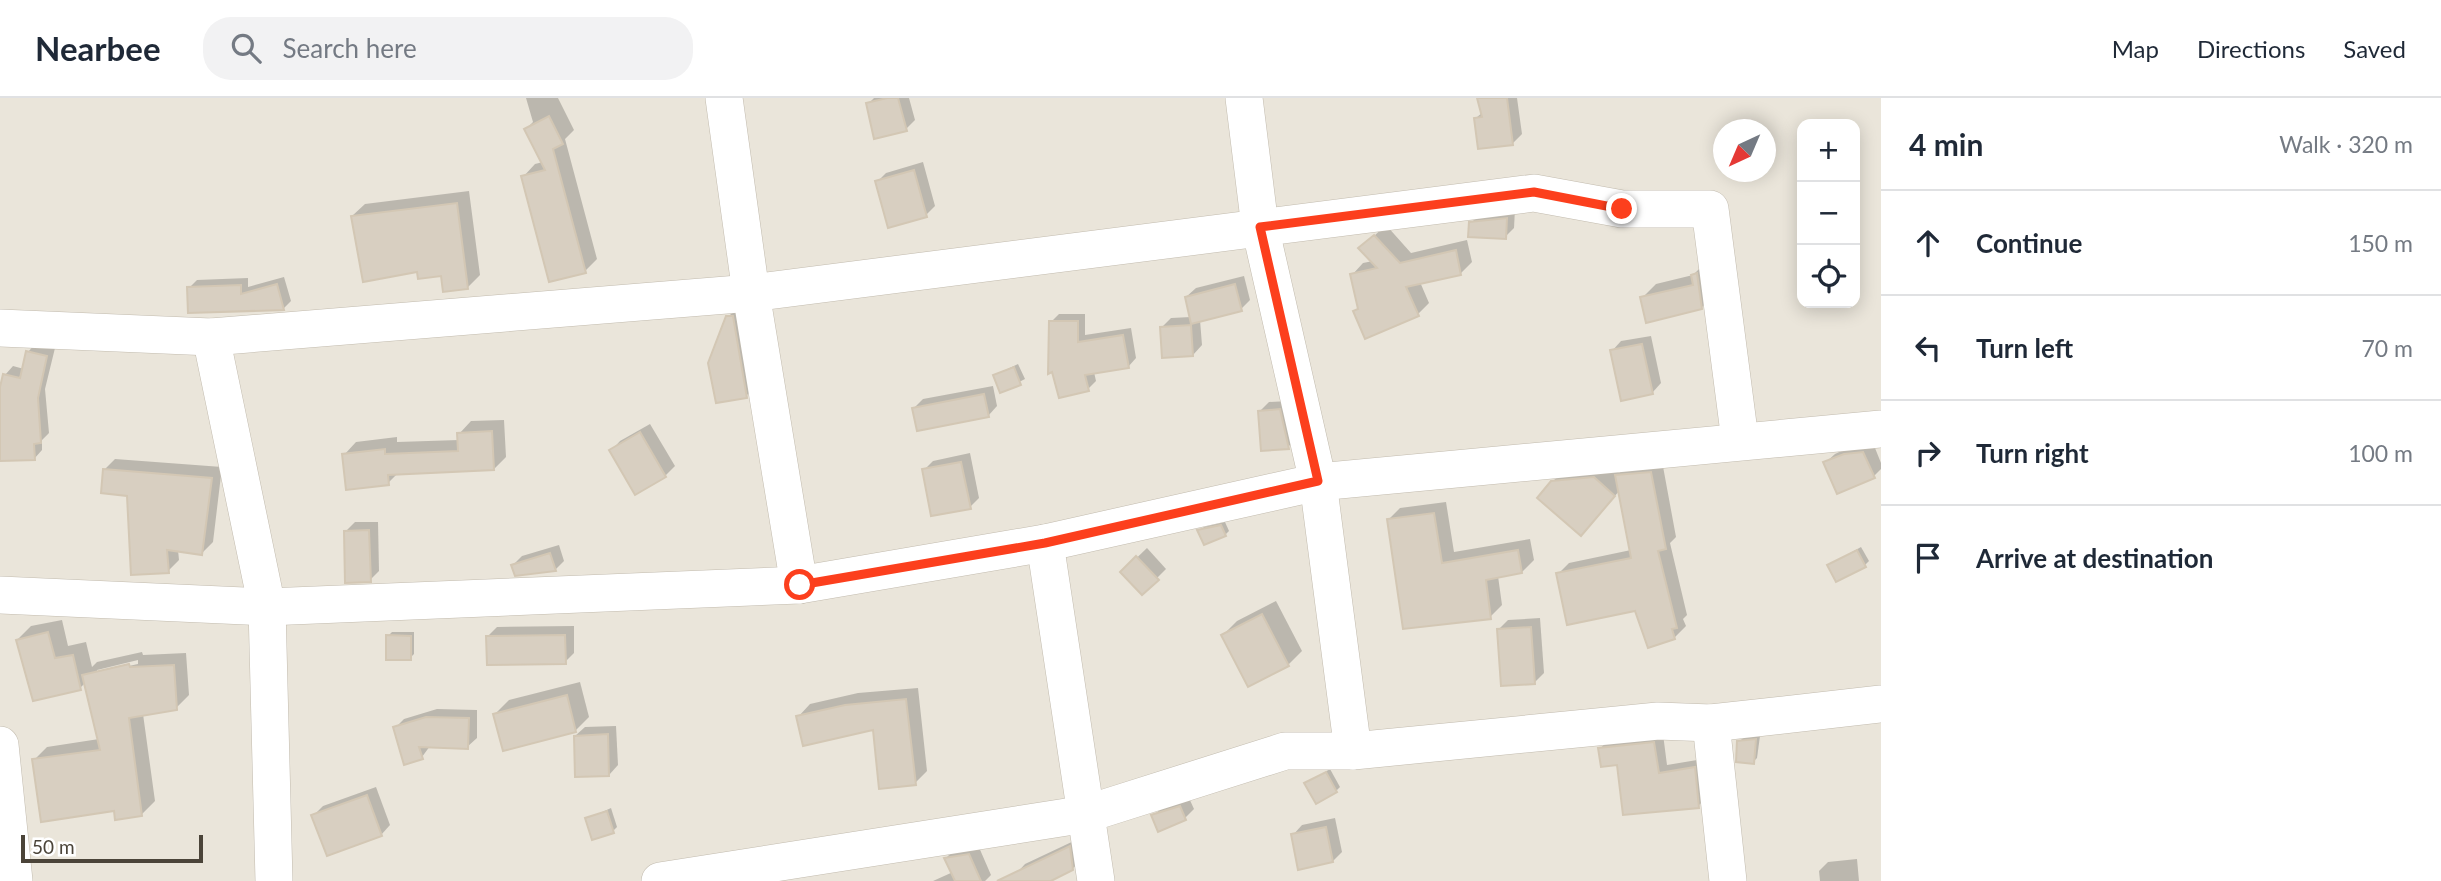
<!DOCTYPE html>
<meta charset="utf-8">
<style>
body{margin:0;font-family:Lato,sans-serif;background:#f2f2f3;color:#1f2937}
.controls{position:absolute;right:21px;top:21px;display:grid;overflow:hidden;border-radius:14px;box-shadow:0 4px 18px #0003}
.controls button{width:63px;height:63px;display:grid;place-items:center;padding:0;border:0;border-bottom:2px solid #e0e1e3;background:#fff;color:#1f2937;font:35px sans-serif}
.compass{position:absolute;left:1713px;top:21px;width:63px;height:63px;border-radius:50%;background:#fff;box-shadow:0 4px 18px #0003;rotate:224deg}
.scale{position:absolute;left:21px;bottom:18px;width:182px;box-sizing:border-box;padding-left:7px;border:4px solid #4b4439;border-top:0;font-size:19px;line-height:24px;white-space:nowrap;color:#4b4439;-webkit-text-stroke:5px #fff;paint-order:stroke}
.stop{position:absolute;width:21px;height:21px;margin:-16px;border:5px solid #fc3f1d;border-radius:50%;background:#fff}
.stop.end{background:#fc3f1d;border-color:#fff;box-shadow:0 2px 7px #0008}
.list{margin:0;padding:0;list-style:none}
h2{display:flex;justify-content:space-between;align-items:center;height:91px;margin:0;padding:0 28px;font-size:30px}
h2 small{font-size:23px;font-weight:400;color:#747a83}
.list li{display:grid;grid-template-columns:46px 1fr auto;gap:21px;align-items:center;box-sizing:border-box;height:105px;padding:0 28px;border-top:2px solid #e0e1e3}
.list b{display:block;font-size:26px;white-space:nowrap}
.list em{font-size:23px;font-style:normal;color:#747a83}
.icon{flex:none;width:38px;height:38px;fill:none;stroke:currentColor;stroke-width:2;stroke-linecap:round;stroke-linejoin:round}
.map{position:relative;flex:none;width:1881px;height:783px;overflow:hidden}
header{display:flex;align-items:center;gap:42px;box-sizing:border-box;height:98px;padding:0 35px;background:#fff;border-bottom:2px solid #e0e1e3}
header strong{font-size:33px}
nav{display:flex;gap:38px;margin-inline-start:auto;font-size:24px}
.search{width:490px;height:63px;background:#f2f2f3;display:flex;align-items:center;gap:18px;box-sizing:border-box;padding:0 24px;border-radius:28px;color:#747a83;font-size:26px}
main{display:flex}
aside{flex:1;background:#fff}
.map>svg:first-child{display:block}
.residential{fill:#eae5da;fill-rule:evenodd}
.shadow{fill:#0003;fill-rule:evenodd}
.building{fill:#d8cfc1;stroke:#d3c7b4;stroke-width:2}
.lines{fill:none;stroke-linecap:round;stroke-linejoin:round}
.minor-casing{stroke:#c2bbae;stroke-width:38}
.minor{stroke:#fff;stroke-width:37}
.route{stroke:#fc3f1d;stroke-width:9}
</style>
<header>
<strong>Nearbee</strong>
<div class="search"><svg class="icon" aria-label="search" viewBox="0 0 24 24"><circle cx="10" cy="10" r="6"/><path d="M15 15l6 6"/></svg>Search here</div>
<nav><a>Map</a><a>Directions</a><a>Saved</a></nav>
</header>
<main>
<div class="map">
<svg width="1881" height="783" viewBox="0 0 1881 783">
<rect width="100%" height="100%" fill="#f6f3ec"/>
<!-- residential -->
<path class="residential" d="M 0,0 L 1881,0 L 1881,783 L 0,783 ZM 1802,26 L 1855,26 L 1855,205 L 1802,205 ZM 1724,32 L 1766,32 L 1766,74 L 1724,74 Z"/>
<!-- shadow -->
<g class="shadow">
<polygon points="526,0 558,0 574,32 565,41 597,161 585,173 523,79 535,66 543,64 526,31 533,24"/>
<polygon points="874,0 909,0 915,22 906,31 868,6"/>
<polygon points="1479,0 1517,0 1522,36 1513,45 1476,20 1483,14"/>
<polygon points="923,64 935,108 926,117 877,84 886,75"/>
<polygon points="469,93 480,177 468,189 443,176 419,172 352,118 365,106"/>
<polygon points="1515,111 1514,130 1505,139 1471,125 1480,116"/>
<polygon points="1386,127 1411,155 1467,142 1472,164 1461,175 1420,184 1429,205 1418,216 1355,214 1359,209 1352,177 1363,165 1373,163 1361,150"/>
<polygon points="1706,164 1715,196 1701,210 1642,200 1656,186 1693,177"/>
<polygon points="1244,178 1250,202 1241,211 1200,222 1202,247 1193,257 1162,229 1171,220 1191,219 1186,199 1196,190"/>
<polygon points="284,179 291,203 284,210 190,213 189,190 197,182 248,180 248,189"/>
<polygon points="737,210 755,289 746,298 728,219"/>
<polygon points="1059,216 1085,216 1085,237 1131,230 1136,260 1128,269 1094,274 1096,283 1088,291 1051,224"/>
<polygon points="1651,238 1661,285 1652,295 1612,253 1621,243"/>
<polygon points="36,245 55,250 45,291 49,335 42,342 42,352 34,361 0,296 5,277 13,268 24,271 28,254"/>
<polygon points="1018,266 1025,281 1001,293 995,277"/>
<polygon points="993,288 997,308 988,318 914,310 923,301"/>
<polygon points="1289,303 1297,340 1288,349 1260,313 1269,304"/>
<polygon points="504,322 506,359 494,371 398,375 388,385 344,357 356,344 397,339 397,344 459,342 459,336 471,323"/>
<polygon points="650,326 675,368 665,378 635,395 611,353 620,343"/>
<polygon points="1873,345 1881,365 1881,371 1874,378 1825,365 1835,356 1854,347"/>
<polygon points="970,355 979,400 970,409 924,372 933,363"/>
<polygon points="115,361 222,369 213,444 202,455 178,452 179,462 168,473 129,396 104,372"/>
<polygon points="1662,363 1676,439 1670,445 1687,517 1683,521 1686,528 1675,539 1649,548 1636,511 1558,476 1569,465 1631,452 1620,392 1594,422 1552,384 1567,370 1608,366 1619,375 1628,367"/>
<polygon points="1446,404 1454,454 1530,441 1534,462 1522,474 1498,478 1502,507 1490,519 1388,422 1400,410"/>
<polygon points="355,424 378,424 379,473 370,482 345,434"/>
<polygon points="1225,424 1229,433 1225,437 1200,433 1204,429"/>
<polygon points="559,447 564,463 555,472 513,467 522,458"/>
<polygon points="1861,449 1869,463 1865,467 1829,467"/>
<polygon points="1147,450 1166,471 1142,495 1122,474"/>
<polygon points="1276,503 1302,553 1288,567 1223,537 1237,523"/>
<polygon points="1540,520 1544,575 1535,584 1499,531 1508,522"/>
<path d="M 62,522 L 68,548 L 86,544 L 92,569 L 97,564 L 142,554 L 143,557 L 186,555 L 189,597 L 176,610 L 143,616 L 155,703 L 142,716 L 115,711 L 34,662 L 47,649 L 99,641 L 86,584 L 80,590 L 17,542 L 31,528 ZM 138,562 L 138,566 L 97,575 L 97,572 Z"/>
<polygon points="574,528 574,555 565,564 488,538 497,529"/>
<polygon points="392,534 414,534 414,556 410,560 388,538"/>
<polygon points="580,584 589,619 575,633 495,616 509,602"/>
<polygon points="918,590 927,673 915,685 874,630 798,619 810,606 858,595"/>
<polygon points="437,611 477,612 477,640 467,649 430,648 422,659 395,630 404,621"/>
<polygon points="616,628 618,667 609,677 575,638 585,629"/>
<polygon points="1663,636 1667,667 1703,661 1707,699 1698,708 1619,665 1600,651 1609,641"/>
<polygon points="1760,638 1757,660 1753,664 1739,644 1743,640"/>
<polygon points="1330,671 1340,689 1336,693 1306,686"/>
<polygon points="376,689 390,727 381,737 313,718 323,708"/>
<polygon points="1189,700 1194,711 1185,720 1153,718 1163,709"/>
<polygon points="611,710 617,729 613,733 587,721"/>
<polygon points="1335,720 1342,754 1333,763 1293,737 1302,727"/>
<polygon points="1078,741 1082,762 1072,771 1047,783 1019,783 1016,776 1025,766"/>
<polygon points="978,747 991,777 985,783 933,783 953,774 946,760 955,751"/>
<polygon points="1857,761 1859,783 1820,783 1819,773 1828,764"/>
</g>
<!-- building -->
<g class="building">
<polygon points="887,0 898,0 907,33 874,41 866,5"/>
<polygon points="1477,0 1507,0 1513,47 1478,51 1474,20 1482,19"/>
<polygon points="549,18 563,46 553,51 586,175 549,184 521,78 545,72 524,31"/>
<polygon points="914,72 927,119 888,130 875,83"/>
<polygon points="457,105 468,191 443,194 441,178 418,181 417,174 363,184 351,118"/>
<polygon points="1507,120 1506,141 1468,139 1469,124"/>
<polygon points="1374,137 1400,165 1456,152 1461,177 1406,189 1419,218 1365,241 1353,213 1358,211 1350,176 1377,170 1358,150"/>
<polygon points="1697,175 1702,211 1646,225 1640,199 1693,187 1691,177"/>
<polygon points="277,186 284,212 188,215 187,189 241,187 241,196"/>
<polygon points="1235,186 1242,213 1191,226 1185,199"/>
<polygon points="726,218 733,218 747,300 716,305 708,265"/>
<polygon points="1049,223 1078,223 1078,244 1123,237 1129,270 1085,277 1089,293 1059,300 1052,274 1048,276"/>
<polygon points="1191,227 1193,258 1162,260 1160,229"/>
<polygon points="1642,246 1653,296 1621,303 1610,252"/>
<polygon points="26,253 47,258 38,300 41,345 34,346 35,362 0,363 0,289 3,276 20,280"/>
<polygon points="1014,269 1021,287 1000,295 993,277"/>
<polygon points="984,296 989,319 917,333 912,310"/>
<polygon points="1280,311 1289,351 1261,353 1258,313"/>
<polygon points="492,333 494,372 388,377 389,387 346,392 342,356 385,351 385,356 458,353 457,335"/>
<polygon points="640,334 666,379 635,397 609,352"/>
<polygon points="1863,354 1875,380 1837,396 1823,364 1844,356"/>
<polygon points="961,364 971,411 931,418 922,371"/>
<polygon points="103,371 212,380 202,457 167,452 169,475 131,477 127,398 101,395"/>
<polygon points="1651,374 1666,451 1658,453 1677,530 1672,531 1675,541 1648,550 1635,513 1567,527 1556,475 1631,460 1615,377"/>
<polygon points="1594,379 1615,398 1581,438 1537,400 1551,383"/>
<polygon points="1434,415 1442,465 1518,452 1522,475 1486,482 1491,521 1403,531 1387,421"/>
<polygon points="1221,427 1226,438 1204,447 1197,432"/>
<polygon points="369,432 371,484 345,485 344,433"/>
<polygon points="1857,452 1866,469 1836,484 1827,467"/>
<polygon points="550,455 556,473 515,478 511,467"/>
<polygon points="1136,458 1159,482 1142,497 1120,474"/>
<polygon points="1262,516 1289,568 1248,589 1221,537"/>
<polygon points="1531,529 1535,586 1501,588 1497,531"/>
<polygon points="48,534 55,560 73,557 81,592 33,603 16,542"/>
<polygon points="386,537 411,538 411,562 386,562"/>
<polygon points="565,537 566,566 487,567 486,538"/>
<polygon points="129,566 130,569 174,567 177,612 129,620 142,718 115,722 114,713 41,724 32,661 100,652 82,577"/>
<polygon points="567,597 576,634 503,653 493,616"/>
<polygon points="906,601 916,687 879,691 873,632 803,648 796,618 845,607"/>
<polygon points="426,619 469,620 468,651 419,649 423,661 404,667 393,629"/>
<polygon points="608,636 609,678 575,679 574,638"/>
<polygon points="1756,641 1754,666 1736,664 1737,643"/>
<polygon points="1654,644 1659,675 1695,669 1699,710 1623,717 1617,667 1601,669 1598,650"/>
<polygon points="1326,674 1337,694 1316,706 1304,685"/>
<polygon points="367,697 382,738 327,758 311,717"/>
<polygon points="1180,708 1186,722 1158,734 1151,717"/>
<polygon points="607,713 614,735 592,742 585,720"/>
<polygon points="1326,729 1333,764 1298,772 1291,736"/>
<polygon points="1070,748 1073,772 1051,783 997,783"/>
<polygon points="969,756 981,783 955,783 944,760"/>
</g>
<g class="lines">
<!-- minor casing -->
<g class="minor-casing">
<g id="minor">
<polyline points="724,0 751,195 799,487"/>
<polyline points="1244,0 1260,129 1318,384 1353,653"/>
<polyline points="0,230 211,239 751,195 1534,95 1622,111 1710,111 1740,342"/>
<polyline points="211,239 267,509 274,783"/>
<polyline points="1045,445 1096,783"/>
<polyline points="0,497 267,509 799,487 1045,445 1318,384 1881,331"/>
<polyline points="1711,625 1728,783"/>
<polyline points="0,647 14,783"/>
<polyline points="660,783 1086,716 1285,653 1353,653 1658,623 1711,625 1881,606"/>
</g>
</g>
<!-- minor -->
<use href="#minor" class="minor"/>
</g>
<g class="lines">
<!-- route -->
<polyline class="route" points="800,487 1045,445 1318,383 1260,129 1534,94 1622,111"/>
</g>
</svg>
<div class="controls">
<button>+</button>
<button>−</button>
<button><svg class="icon" aria-label="locate" viewBox="0 0 24 24"><circle cx="12" cy="12" r="6"/><path d="M12 2v4M12 18v4M2 12h4M18 12h4"/></svg></button>
</div>
<svg class="compass" viewBox="-18 -18 36 36"><path d="M0-13l5 13h-10z" fill="#e53935"/><path d="M0 13l5-13h-10z" fill="#747a83"/></svg>
<div class="scale">50 m</div>
<div class="stop" style="left:800px;top:487px"></div>
<div class="stop end" style="left:1622px;top:111px"></div>
</div>
<aside>
<h2>4 min<small>Walk · 320 m</small></h2>
<ul class="list">
<li><svg class="icon" aria-label="ahead" viewBox="0 0 24 24"><path d="M12 20V5M6 11l6-6 6 6"/></svg><div><b>Continue</b></div><em>150 m</em></li>
<li><svg class="icon" aria-label="left" viewBox="0 0 24 24"><path d="M17 20v-9H6M10 6l-5 5 5 5"/></svg><div><b>Turn left</b></div><em>70 m</em></li>
<li><svg class="icon" aria-label="right" viewBox="0 0 24 24"><path d="M7 20v-9h11M14 6l5 5-5 5"/></svg><div><b>Turn right</b></div><em>100 m</em></li>
<li><svg class="icon" aria-label="arrive" viewBox="0 0 24 24"><path d="M6 21V4h12l-3 4 3 4H6"/></svg><div><b>Arrive at destination</b></div></li>
</ul>
</aside>
</main>
